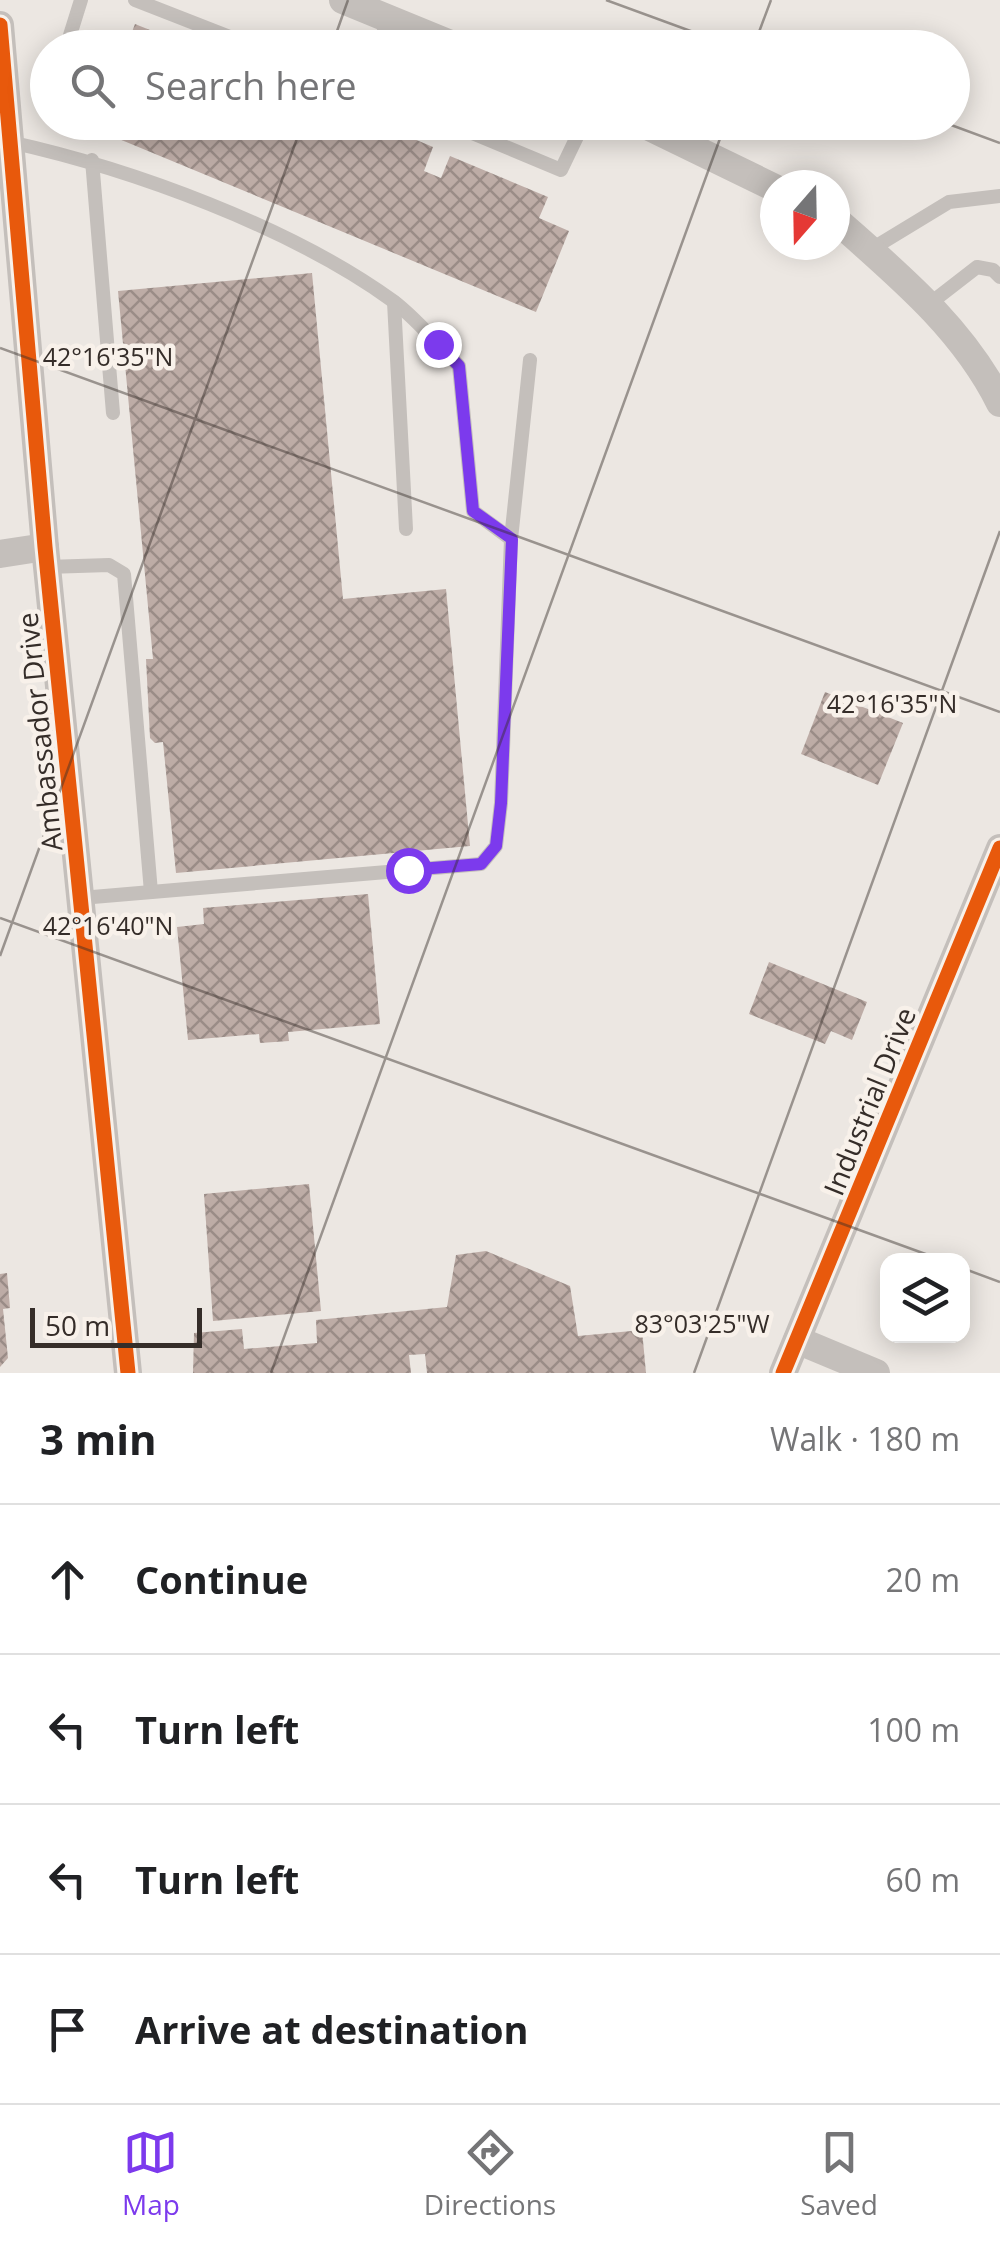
<!DOCTYPE html>
<meta charset="utf-8">
<style>
body{margin:0;font-family:"Open Sans",sans-serif;background:#f6f6f6;color:#202124}
.controls{position:absolute;right:30px;bottom:30px;display:grid;overflow:hidden;border-radius:20px;box-shadow:0 5px 25px #0003}
.controls button{width:90px;height:90px;display:grid;place-items:center;padding:0;border:0;border-bottom:2px solid #e0e0e0;background:#fff;color:#202124;font:50px sans-serif}
.compass{position:absolute;left:760px;top:170px;width:90px;height:90px;border-radius:50%;background:#fff;box-shadow:0 5px 25px #0003;rotate:200deg}
.scale{position:absolute;left:30px;bottom:25px;width:172px;box-sizing:border-box;padding-left:10px;border:5px solid #352d29;border-top:0;font-size:28px;line-height:35px;white-space:nowrap;color:#352d29;-webkit-text-stroke:8px #f8f1ea;paint-order:stroke}
.stop{position:absolute;width:30px;height:30px;margin:-22px;border:8px solid #7c3aed;border-radius:50%;background:#fff}
.stop.end{background:#7c3aed;border-color:#fff;box-shadow:0 2px 10px #0008}
.list{margin:0;padding:0;list-style:none}
h2{display:flex;justify-content:space-between;align-items:center;height:130px;margin:0;padding:0 40px;font-size:42px}
h2 small{font-size:32px;font-weight:400;color:#757577}
.list li{display:grid;grid-template-columns:65px 1fr auto;gap:30px;align-items:center;box-sizing:border-box;height:150px;padding:0 40px;border-top:2px solid #e0e0e0}
.list b{display:block;font-size:38px;white-space:nowrap}
.list em{font-size:32px;font-style:normal;color:#757577}
.icon{flex:none;width:55px;height:55px;fill:none;stroke:currentColor;stroke-width:2;stroke-linecap:round;stroke-linejoin:round}
.map{position:relative;flex:none;width:1000px;height:1373px;overflow:hidden}
.search{position:absolute;background:#fff;box-shadow:0 5px 25px #0003;left:30px;right:30px;top:30px;height:110px;display:flex;align-items:center;gap:25px;box-sizing:border-box;padding:0 35px;border-radius:55px;color:#757577;font-size:38px}
.sheet{height:730px;background:#fff}
nav{display:flex;justify-content:space-around;align-items:center;box-sizing:border-box;height:140px;border-top:2px solid #e0e0e0;background:#fff;font-size:28px;color:#757577}
nav a{display:grid;justify-items:center;gap:5px}
nav .on{color:#7c3aed}
.map>svg:first-child{display:block}
.building{fill:url(#building-cross-hatch)}
.lines{fill:none;stroke-linecap:round;stroke-linejoin:round}
.service{stroke:#c4bfbb;stroke-width:14}
.minor{stroke:#c4bfbb;stroke-width:28}
.cycleway-casing{stroke:#f8f1ea;stroke-width:21}
.cycleway{stroke:#e8590c;stroke-width:15}
.route{stroke:#7c3aed;stroke-width:12}
.ticks{fill:none;stroke:#352d29;stroke-width:2.5;stroke-opacity:0.45}
.labels{text-anchor:middle;dominant-baseline:central;stroke-width:9;stroke-linejoin:round;paint-order:stroke}
.street-label{font-size:28px;fill:#352d29;stroke:#f8f1ea}
.ticks-label{font-size:25px;text-anchor:middle;fill:#352d29;stroke:#f8f1ea;stroke-width:9;stroke-linejoin:round;paint-order:stroke}
</style>
<div class="map">
<svg width="1000" height="1373" viewBox="0 0 1000 1373">
<defs>
<pattern id="building-cross-hatch" width="8" height="8" patternUnits="userSpaceOnUse" patternTransform="scale(2.5)"><rect width="8" height="8" fill="#bdaca6"/><path d="M0 0l8 8M0 8l8-8" fill="none" stroke="#9a8c87"/></pattern>
</defs>
<rect width="100%" height="100%" fill="#ece7e2"/>
<!-- building -->
<g class="building">
<polygon points="135,24 192,47 192,48 126,48"/>
<polygon points="78,122 374,122 433,147 424,171 441,178 450,156 548,197 539,218 569,231 536,312"/>
<polygon points="312,273 343,599 446,589 470,846 176,873 163,742 155,743 150,738 146,659 153,659 118,291"/>
<polygon points="825,692 903,723 878,785 801,754"/>
<polygon points="368,894 380,1024 288,1032 289,1041 260,1043 259,1034 188,1040 177,927 204,924 203,908"/>
<polygon points="769,962 867,1002 852,1040 831,1031 825,1044 749,1014"/>
<polygon points="309,1184 321,1311 213,1321 204,1194"/>
<polygon points="486,1251 570,1286 578,1336 642,1330 646,1373 427,1373 425,1354 409,1355 411,1373 193,1373 194,1333 242,1329 244,1349 317,1343 316,1320 447,1307 456,1255"/>
<polygon points="7,1273 10,1308 3,1309 8,1358 0,1367 0,1274"/>
</g>
<g class="lines">
<!-- service -->
<g class="service">
<polyline points="135,0 258,48"/>
<polyline points="66,48 81,0"/>
<polyline points="377,48 389,19"/>
<polyline points="446,122 561,170 584,122"/>
<path d="M 10,142 C 132,169 291,227 393,301 C 417,319 438,345 459,366 L 473,511 L 511,539"/>
<polyline points="92,160 113,413"/>
<polyline points="870,250 949,202 1000,196"/>
<polyline points="394,302 406,529"/>
<polyline points="928,305 977,267 993,270 1000,277"/>
<polyline points="47,567 109,565 124,574 151,892"/>
<polyline points="81,898 481,864 496,846 501,803 511,539 530,360"/>
</g>
<!-- minor -->
<g class="minor">
<polyline points="343,0 460,48"/>
<polyline points="0,25 45,547 128,1373"/>
<polyline points="639,122 775,188"/>
<path d="M 835,219 C 897,274 963,328 1000,403"/>
<polyline points="0,554 45,547"/>
<polyline points="797,1340 876,1373"/>
<polyline points="783,1373 1000,848"/>
</g>
<!-- cycleway casing -->
<g class="cycleway-casing">
<g id="cycleway">
<polyline points="0,25 45,547 128,1373"/>
<polyline points="783,1373 1000,848"/>
</g>
</g>
<!-- cycleway -->
<use href="#cycleway" class="cycleway"/>
</g>
<g class="lines">
<!-- route -->
<polyline class="route" points="408,870 481,864 496,846 501,803 512,539 473,511 459,366 438,344"/>
</g>
<!-- ticks -->
<path class="ticks" d="M 606,0 L 737,48M 331,48 L 348,0M 753,48 L 771,0M 943,122 L 1000,143M 0,348 L 1000,712M 0,918 L 942,1260M 0,956 L 303,122M 962,1268 L 1000,1282M 271,1373 L 726,122M 694,1373 L 1000,531"/>
<g class="labels">
<!-- street labels -->
<g class="street-label">
<text transform="translate(39 732) rotate(-96)">Ambassador Drive</text>
<text transform="translate(869 1101) rotate(-68)">Industrial Drive</text>
</g>
</g>
<g class="ticks-label">
<text x="108" y="366">42°16'35"N</text>
<text x="892" y="713">42°16'35"N</text>
<text x="108" y="935">42°16'40"N</text>
<text x="702" y="1333">83°03'25"W</text>
</g>
</svg>
<div class="controls">
<button><svg class="icon" aria-label="layers" viewBox="0 0 24 24"><path d="M12 4l9 5-9 5-9-5zM3 14l9 5 9-5"/></svg></button>
</div>
<svg class="compass" viewBox="-18 -18 36 36"><path d="M0-13l5 13h-10z" fill="#e53935"/><path d="M0 13l5-13h-10z" fill="#757577"/></svg>
<div class="scale">50 m</div>
<div class="stop" style="left:408px;top:870px"></div>
<div class="stop end" style="left:438px;top:344px"></div>
<div class="search"><svg class="icon" aria-label="search" viewBox="0 0 24 24"><circle cx="10" cy="10" r="6"/><path d="M15 15l6 6"/></svg>Search here</div>
</div>
<section class="sheet">
<h2>3 min<small>Walk · 180 m</small></h2>
<ul class="list">
<li><svg class="icon" aria-label="ahead" viewBox="0 0 24 24"><path d="M12 20V5M6 11l6-6 6 6"/></svg><div><b>Continue</b></div><em>20 m</em></li>
<li><svg class="icon" aria-label="left" viewBox="0 0 24 24"><path d="M17 20v-9H6M10 6l-5 5 5 5"/></svg><div><b>Turn left</b></div><em>100 m</em></li>
<li><svg class="icon" aria-label="left" viewBox="0 0 24 24"><path d="M17 20v-9H6M10 6l-5 5 5 5"/></svg><div><b>Turn left</b></div><em>60 m</em></li>
<li><svg class="icon" aria-label="arrive" viewBox="0 0 24 24"><path d="M6 21V4h12l-3 4 3 4H6"/></svg><div><b>Arrive at destination</b></div></li>
</ul>
</section>
<nav>
<a class="on"><svg class="icon" aria-label="map" viewBox="0 0 24 24"><path d="M3 6l6-2 6 2 6-2v14l-6 2-6-2-6 2zM9 4v14M15 6v14"/></svg>Map</a>
<a><svg class="icon" aria-label="directions" viewBox="0 0 24 24"><path d="M12 3l9 9-9 9-9-9zM9 14v-3h6M13 9l2 2-2 2"/></svg>Directions</a>
<a><svg class="icon" aria-label="saved" viewBox="0 0 24 24"><path d="M7 4h10v16l-5-4-5 4z"/></svg>Saved</a>
</nav>
